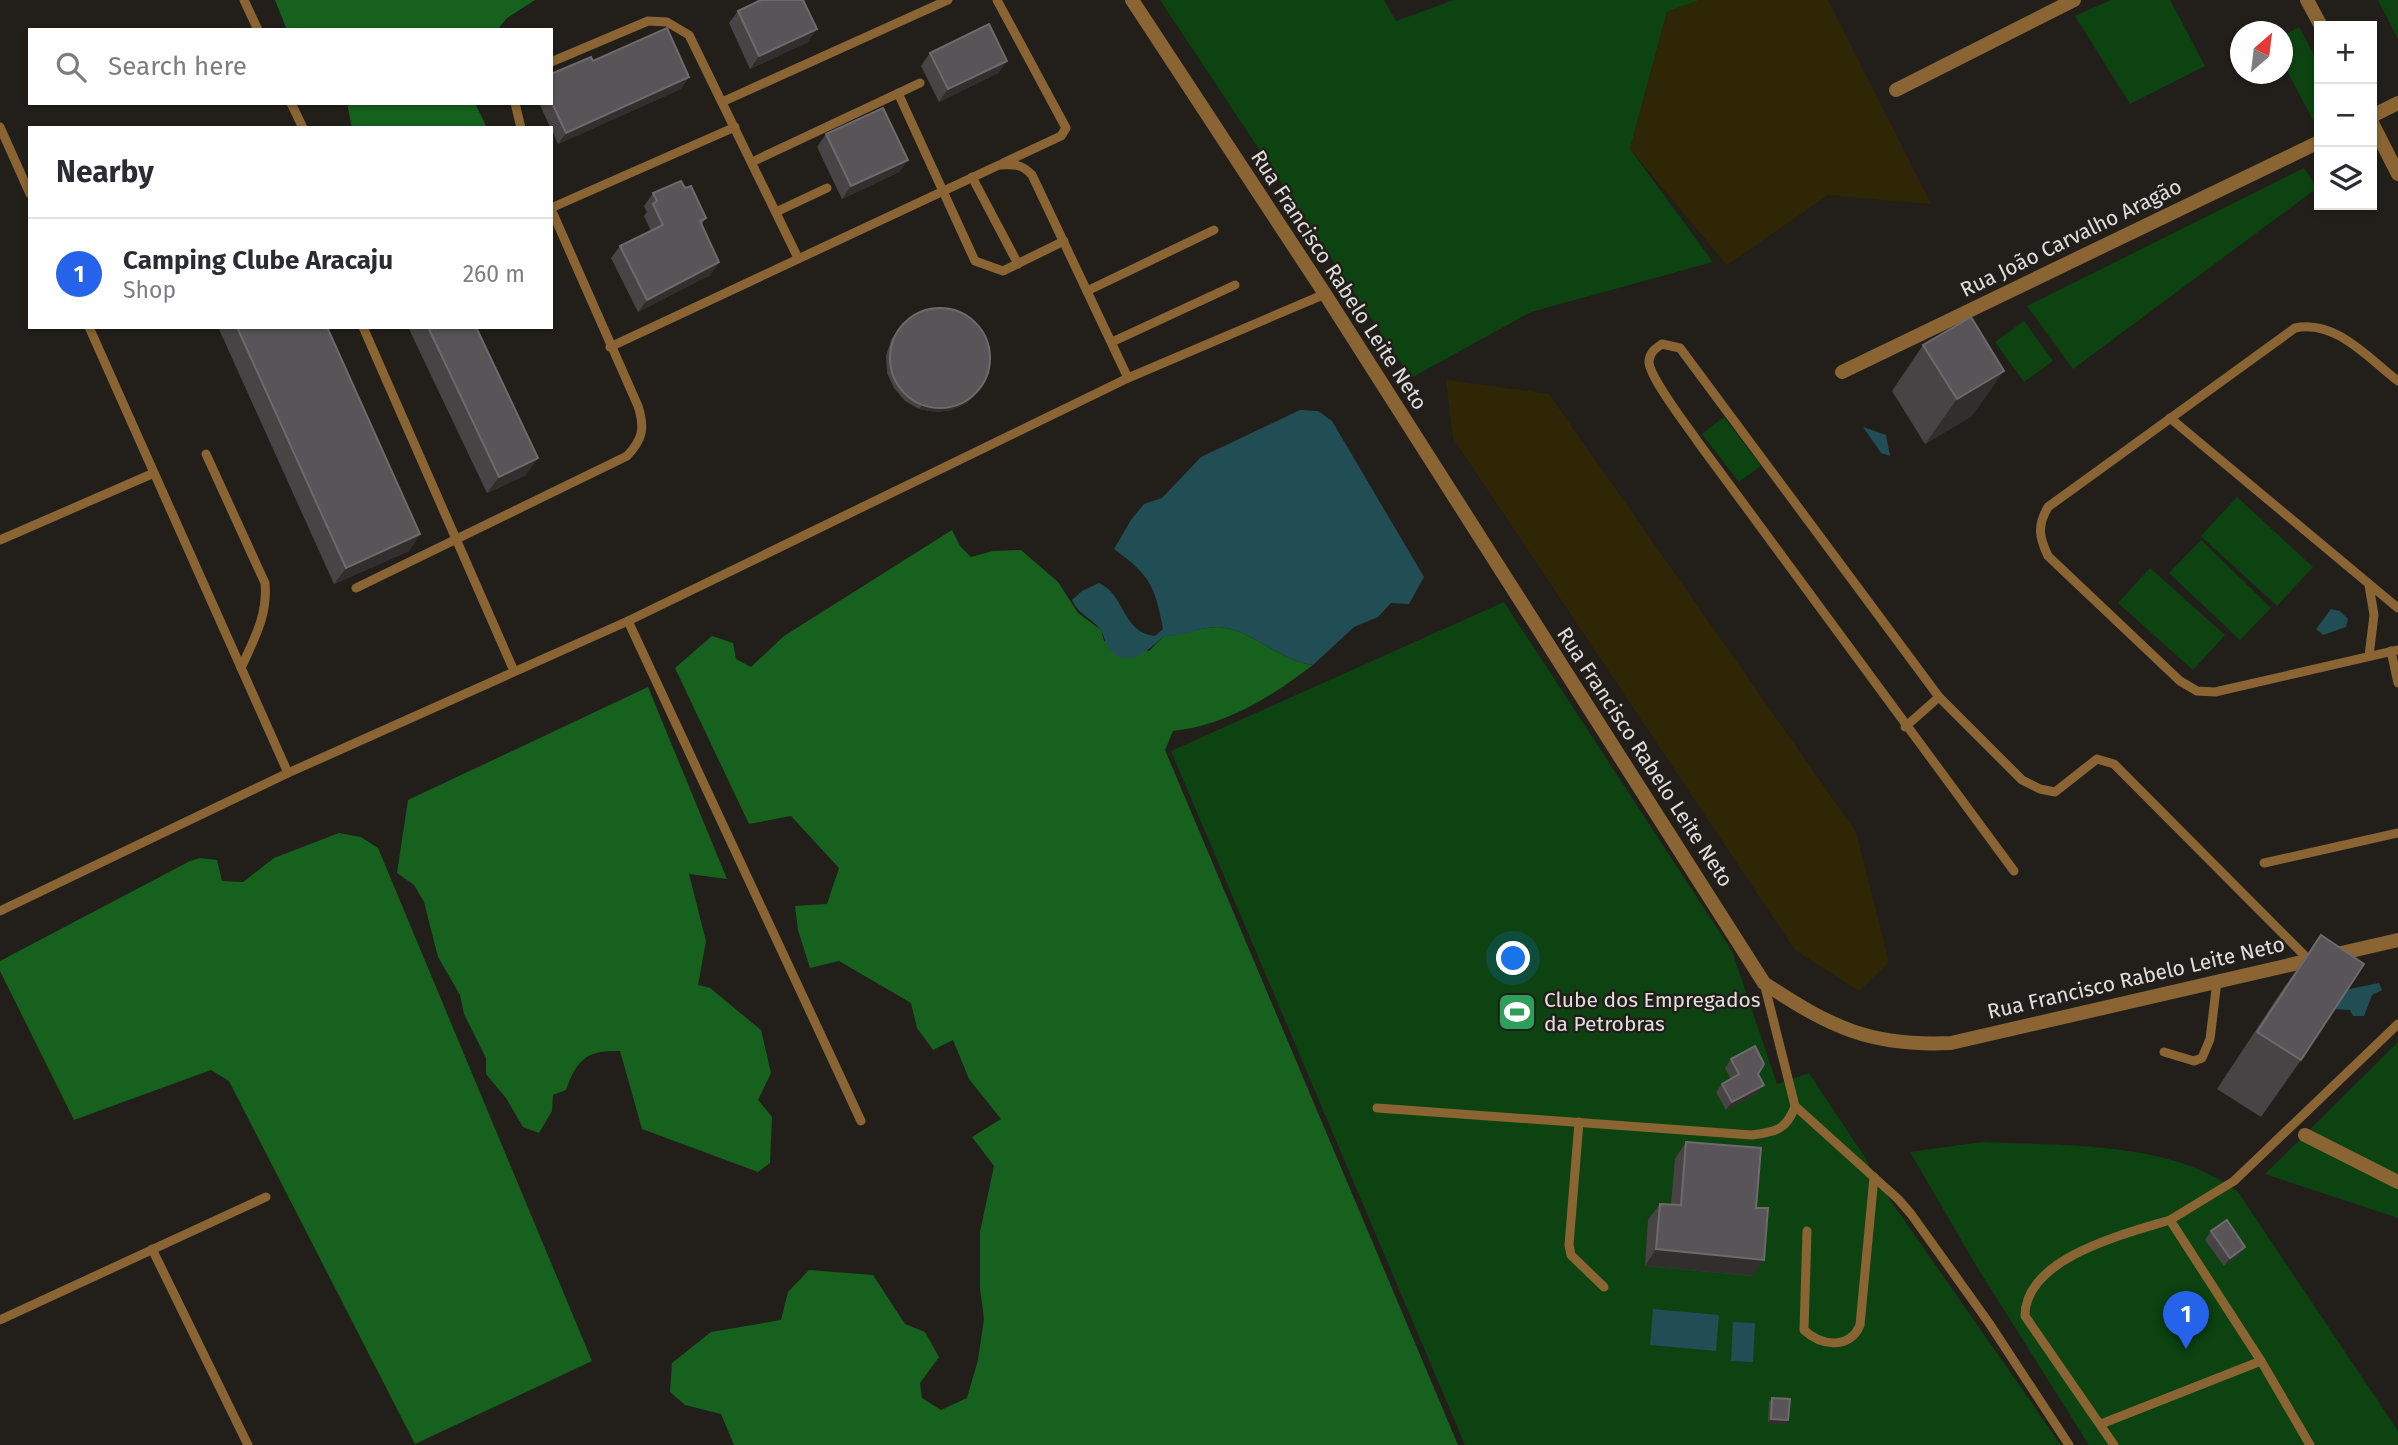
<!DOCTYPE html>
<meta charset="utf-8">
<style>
body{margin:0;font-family:"Fira Sans",sans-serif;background:#f7f7f7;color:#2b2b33}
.controls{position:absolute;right:21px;top:21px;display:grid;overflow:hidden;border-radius:0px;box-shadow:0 2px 5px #0004}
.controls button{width:63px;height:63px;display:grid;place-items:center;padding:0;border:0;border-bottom:2px solid #e1e1e2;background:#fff;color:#2b2b33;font:35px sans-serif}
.compass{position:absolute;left:2230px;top:21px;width:63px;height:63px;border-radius:50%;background:#fff;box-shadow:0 2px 5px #0004;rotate:28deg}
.you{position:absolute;left:1514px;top:959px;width:24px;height:24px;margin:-18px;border:5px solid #fff;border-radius:50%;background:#1a73e8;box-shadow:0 0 0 10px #1a73e833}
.badge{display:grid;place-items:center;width:46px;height:46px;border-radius:50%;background:#2563eb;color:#fff;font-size:23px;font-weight:700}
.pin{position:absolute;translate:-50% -58px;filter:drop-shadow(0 2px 4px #0008)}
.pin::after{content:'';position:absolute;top:37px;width:24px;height:21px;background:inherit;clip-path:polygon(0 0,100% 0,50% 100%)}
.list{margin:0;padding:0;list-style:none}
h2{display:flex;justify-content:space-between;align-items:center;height:91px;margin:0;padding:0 28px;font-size:30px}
h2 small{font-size:23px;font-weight:400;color:#7c7c81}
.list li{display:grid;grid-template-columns:46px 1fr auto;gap:21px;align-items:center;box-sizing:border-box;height:112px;padding:0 28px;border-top:2px solid #e1e1e2}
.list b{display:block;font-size:26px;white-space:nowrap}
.list p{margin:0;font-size:23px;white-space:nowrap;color:#7c7c81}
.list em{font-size:23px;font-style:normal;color:#7c7c81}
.icon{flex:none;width:38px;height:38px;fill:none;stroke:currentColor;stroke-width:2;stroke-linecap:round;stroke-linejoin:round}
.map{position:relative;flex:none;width:2398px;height:1445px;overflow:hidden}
.search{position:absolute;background:#fff;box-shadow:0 2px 5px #0004;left:28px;top:28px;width:525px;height:77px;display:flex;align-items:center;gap:18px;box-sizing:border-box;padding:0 24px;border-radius:0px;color:#7c7c81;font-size:26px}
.panel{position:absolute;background:#fff;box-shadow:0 2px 5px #0004;left:28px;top:126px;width:525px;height:203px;border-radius:0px}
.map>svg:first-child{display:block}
.green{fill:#0c4311}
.forest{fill:#16611d}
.sand{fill:#2e2605}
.water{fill:#214d54}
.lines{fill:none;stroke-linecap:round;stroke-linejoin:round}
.service{stroke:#8a6432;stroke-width:9}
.minor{stroke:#8a6432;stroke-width:14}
.tertiary{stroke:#8a6432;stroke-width:14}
.wall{fill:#484446}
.shaded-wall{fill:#322e2e}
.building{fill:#585457;stroke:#6e6a6c;stroke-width:2}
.labels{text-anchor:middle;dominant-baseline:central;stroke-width:5;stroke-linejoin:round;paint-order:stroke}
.street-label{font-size:21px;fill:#e1dfdd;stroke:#221f1b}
.poi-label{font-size:21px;fill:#e1dfdd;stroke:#221f1b;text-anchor:start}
</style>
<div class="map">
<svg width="2398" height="1445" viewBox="0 0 2398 1445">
<rect width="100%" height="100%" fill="#221f1b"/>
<!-- green -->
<g class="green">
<polygon points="1160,0 1384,0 1396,21 1454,0 1700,0 1667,12 1630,149 1713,262 1531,312 1411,378"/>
<polygon points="2111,0 2170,0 2205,66 2130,104 2075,16"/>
<polygon points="2378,0 2398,0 2398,39"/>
<polygon points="2299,27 2319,64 2319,116 2313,120 2283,63 2283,36"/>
<polygon points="2304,168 2317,188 2073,369 2027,306"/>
<polygon points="2024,321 2053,361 2024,382 1995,342"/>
<polygon points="1724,417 1761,466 1739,482 1702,434"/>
<polygon points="2237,497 2313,567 2277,606 2201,536"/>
<polygon points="2201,540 2271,608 2240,640 2169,573"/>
<polygon points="2150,568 2225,635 2193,670 2118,603"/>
<polygon points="1504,602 1732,951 1777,1084 1809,1073 1866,1159 1874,1177 2061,1445 1465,1445 1171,751"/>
<polygon points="2398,1042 2398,1218 2265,1174"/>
<path d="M 1982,1142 C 2062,1146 2173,1141 2238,1192 L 2398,1431 L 2398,1445 L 2089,1445 L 1977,1267 L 1910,1152 Z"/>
</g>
<!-- forest -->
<g class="forest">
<polygon points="275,0 535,0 507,18 497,30 287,30"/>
<polygon points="347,103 475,103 487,128 352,128"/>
<path d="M 952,530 L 960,546 L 971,557 L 993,551 L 1021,550 L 1058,582 L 1078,613 L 1101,630 L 1104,641 L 1149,651 L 1164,636 C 1182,636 1200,627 1217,627 C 1251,628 1279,661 1313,665 C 1271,697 1226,725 1173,731 L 1165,750 L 1458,1445 L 734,1445 L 721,1414 L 685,1405 L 670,1392 L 672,1363 L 711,1332 L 781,1320 L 788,1292 L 809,1270 L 873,1275 L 905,1324 L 925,1332 L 939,1357 L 920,1383 L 922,1398 L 941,1410 L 967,1398 L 978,1360 L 984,1319 L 980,1288 L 980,1232 L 994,1166 L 972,1137 L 1001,1119 L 969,1079 L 953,1040 L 933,1050 L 917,1028 L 911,1003 L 839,961 L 810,968 L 798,930 L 795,906 L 827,904 L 839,868 L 791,816 L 749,824 L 675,668 L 712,636 L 733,643 L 736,659 L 751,667 L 784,636 Z"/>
<path d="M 648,687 L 727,879 L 689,874 L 706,941 L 698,985 L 710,988 L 761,1030 L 771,1073 L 758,1100 L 772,1117 L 770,1163 L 758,1172 L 642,1129 L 620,1051 C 587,1050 577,1059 566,1090 L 553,1095 L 552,1111 L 539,1133 L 523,1127 L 506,1098 L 486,1074 L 486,1058 L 464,1014 L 460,995 L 438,957 L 424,902 L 414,885 L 397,873 L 408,800 Z"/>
<polygon points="339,833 361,837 378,848 592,1361 415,1444 229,1081 211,1070 74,1120 0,971 0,961 190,861 200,858 217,860 222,881 243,882 274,858"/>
</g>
<!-- sand -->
<g class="sand">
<polygon points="1700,0 1828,0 1931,204 1828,195 1727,265 1630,149 1667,12"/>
<polygon points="1446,380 1549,394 1856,832 1889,962 1859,991 1795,950 1453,438"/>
</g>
<!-- water -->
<g class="water">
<path d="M 1300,410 L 1318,411 L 1332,421 L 1424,577 L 1409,604 L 1391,603 L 1378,617 L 1354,627 L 1313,665 C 1279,661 1251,628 1217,627 C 1200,627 1182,637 1164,636 C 1149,650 1125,672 1108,647 C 1104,641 1104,633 1099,628 C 1089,616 1079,615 1072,600 L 1082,591 L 1099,583 C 1125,594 1122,633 1155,636 L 1163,629 C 1155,586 1150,575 1114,549 L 1131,520 L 1144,504 L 1162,498 L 1201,457 Z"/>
<polygon points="1863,427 1886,435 1890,456 1881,453"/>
<polygon points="2331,609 2340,611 2348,619 2346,627 2323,635 2316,629"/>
<polygon points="2379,983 2382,990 2372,995 2364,1016 2353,1016 2350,1010 2331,1009 2325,994"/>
<polygon points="1653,1309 1719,1315 1716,1351 1650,1345"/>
<polygon points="1733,1322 1755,1323 1753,1362 1731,1361"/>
</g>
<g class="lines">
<!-- service -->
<g class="service">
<polyline points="244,0 258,30"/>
<polyline points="997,0 1066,128 1061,136 1003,163"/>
<polyline points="551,62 648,21 667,22 689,35 798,258"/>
<polyline points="898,93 975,261 1003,271 1064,241"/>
<polyline points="722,102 948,0"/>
<polyline points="291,103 303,128"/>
<polyline points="515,103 521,128"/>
<polyline points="0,127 30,194"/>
<polyline points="752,162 920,83"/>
<polyline points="972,177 1018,264"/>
<polyline points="551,208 735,127"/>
<polyline points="776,212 827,188"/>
<polyline points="1087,291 1214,230"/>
<polyline points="89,327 288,773"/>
<polyline points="363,327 514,671"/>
<polyline points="1112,342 1235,285"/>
<path d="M 610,347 L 999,165 C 1014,164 1022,164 1032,175 L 1128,378"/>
<path d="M 2398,381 C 2368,358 2335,319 2295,328 L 2048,507 C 2037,526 2039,537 2048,556 L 2180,681 L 2197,691 L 2215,692 L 2398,650"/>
<polyline points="2170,418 2398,608"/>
<path d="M 206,454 L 265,583 C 268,615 254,639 241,668"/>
<polyline points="0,540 154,473"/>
<polyline points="2369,585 2374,615 2369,656"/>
<path d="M 356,588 L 627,456 C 643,439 645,428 638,406 L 551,209"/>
<polyline points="628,621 861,1121"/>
<polyline points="2391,651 2398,683"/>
<polyline points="1905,727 1939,697"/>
<polyline points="2264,863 2398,833"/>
<path d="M 2014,871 L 1698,442 C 1688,427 1648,376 1649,361 C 1650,352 1655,349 1662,344 L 1680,348 L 1939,697 L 2022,780 L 2040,789 L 2055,792 L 2097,759 L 2114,764 L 2308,959"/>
<polyline points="0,911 288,773 628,621 1128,378 1325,294"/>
<polyline points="2164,1052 2194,1061 2202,1058 2210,1039 2217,981"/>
<polyline points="1795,1106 1898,1199 1911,1214 1989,1323 2069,1445"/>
<path d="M 1377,1108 L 1752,1135 C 1775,1132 1787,1130 1795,1106 L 1764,983"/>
<polyline points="1579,1122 1569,1245 1571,1255 1604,1287"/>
<path d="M 1807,1231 L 1804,1330 C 1821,1346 1850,1350 1860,1325 L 1874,1177"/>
<polyline points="152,1249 248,1445"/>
<polyline points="0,1320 266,1197"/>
<polyline points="2101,1424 2261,1361"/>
<path d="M 2114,1445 L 2025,1316 C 2025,1258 2124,1234 2170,1220"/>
<polyline points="2310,1445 2261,1361 2170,1220 2234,1181 2398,1024"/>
</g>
<!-- minor -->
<g class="minor">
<polyline points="2307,0 2321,26"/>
<polyline points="1896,90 2074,0"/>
<polyline points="2372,116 2398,103"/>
<polyline points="2372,123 2398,174"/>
<polyline points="1842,372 2319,142"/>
<polyline points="2305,1135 2398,1182"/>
</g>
<!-- tertiary -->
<path class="tertiary" d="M 1132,0 L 1325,294 L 1764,983 C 1830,1027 1871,1047 1951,1043 L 2398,940"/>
</g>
<!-- wall -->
<g class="wall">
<polygon points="738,11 808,42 750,69 729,23"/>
<polygon points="930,53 1007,61 998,73 939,102 921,66"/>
<polygon points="593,61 689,77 681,89 558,144 539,103 551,103 551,74"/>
<polygon points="826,134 908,160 899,172 842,199 817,147"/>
<polygon points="685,188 706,218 702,224 719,262 710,275 638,312 611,258 620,246 651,231 644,216 647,212 644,206 653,193"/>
<polygon points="903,322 978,391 967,403 952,410 936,412 919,409 905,401 894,388 887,373 886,356 891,340"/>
<polygon points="218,327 327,327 420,534 409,551 334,584"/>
<polygon points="408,327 476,327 526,475 487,493"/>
<polygon points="1923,345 1972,416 1925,444 1892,391"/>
<polygon points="2321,935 2301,1060 2261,1117 2217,1089 2281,992"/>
<polygon points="1731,1059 1758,1074 1758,1093 1726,1110 1716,1092 1722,1084 1731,1079 1725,1068"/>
<polygon points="1686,1142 1756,1208 1752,1276 1645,1266 1648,1220 1660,1204 1671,1204 1675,1159"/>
<polygon points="2211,1231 2239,1255 2224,1266 2205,1240"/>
<polygon points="1772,1398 1785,1424 1768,1423 1769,1402"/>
</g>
<!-- shaded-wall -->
<g class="shaded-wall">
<polygon points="817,29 808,42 750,69 759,56"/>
<polygon points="1007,61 998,73 939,102 948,89"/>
<polygon points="689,77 681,89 558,144 566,133"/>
<polygon points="908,160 899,172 842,199 851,186"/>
<polygon points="719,262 710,275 638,312 647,300"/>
<polygon points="2004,371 1972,416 1925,444 1957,399"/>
<polygon points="981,386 967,403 952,410 936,412 919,409 922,405"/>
<polygon points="538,458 526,475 487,493 499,477"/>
<polygon points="420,534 409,551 334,584 346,568"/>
<polygon points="1764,1085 1758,1093 1726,1110 1732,1102"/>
<polygon points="2245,1247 2239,1255 2224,1266 2230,1258"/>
<polygon points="1656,1249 1764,1260 1752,1276 1645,1266"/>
<polygon points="1771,1419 1788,1420 1785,1424 1768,1423"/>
</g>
<!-- building -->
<g class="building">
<polygon points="761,0 803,0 817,29 759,56 738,11"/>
<polygon points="989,24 1007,61 948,89 930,53"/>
<polygon points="667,28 689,77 566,133 551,101 551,74 591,57 593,61"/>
<polygon points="883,108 908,160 851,186 826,134"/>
<polygon points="681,181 685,188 691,186 706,218 700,221 719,262 647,300 620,246 663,225 653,204 657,201 653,193"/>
<circle cx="940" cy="358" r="50"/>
<polygon points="1971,317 2004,371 1957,399 1923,345"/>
<polygon points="237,327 327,327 420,534 346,568"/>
<polygon points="428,327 476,327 538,458 499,477"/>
<polygon points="2321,935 2364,964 2301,1060 2257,1032"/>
<polygon points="1755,1046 1764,1064 1758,1074 1764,1085 1732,1102 1722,1084 1739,1074 1731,1059"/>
<polygon points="1686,1142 1761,1148 1756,1208 1768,1208 1764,1260 1656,1249 1660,1204 1681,1205"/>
<polygon points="2227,1220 2245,1247 2230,1258 2211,1231"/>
<polygon points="1772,1398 1790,1399 1788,1420 1771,1419"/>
</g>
<!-- icons -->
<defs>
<g id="stadium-square" transform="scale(2.0125)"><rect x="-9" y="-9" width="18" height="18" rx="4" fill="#2e9e5b" stroke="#221f1b"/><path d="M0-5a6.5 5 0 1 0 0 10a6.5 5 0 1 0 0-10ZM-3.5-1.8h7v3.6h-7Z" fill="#fff"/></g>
</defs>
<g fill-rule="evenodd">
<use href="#stadium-square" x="1517" y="1012"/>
</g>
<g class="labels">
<!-- street labels -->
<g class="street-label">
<text transform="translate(2071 238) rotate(-26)">Rua João Carvalho Aragão</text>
<text transform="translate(1339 280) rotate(57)">Rua Francisco Rabelo Leite Neto</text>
<text transform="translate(1645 757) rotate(57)">Rua Francisco Rabelo Leite Neto</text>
<text transform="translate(2136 978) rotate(-13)">Rua Francisco Rabelo Leite Neto</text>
</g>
<!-- poi labels -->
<g class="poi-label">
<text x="1544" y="1000">Clube dos Empregados<tspan x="1544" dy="24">da Petrobras</tspan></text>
</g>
</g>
</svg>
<div class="controls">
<button>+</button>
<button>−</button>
<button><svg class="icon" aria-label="layers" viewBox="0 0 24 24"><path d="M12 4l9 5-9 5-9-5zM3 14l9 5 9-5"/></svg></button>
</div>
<svg class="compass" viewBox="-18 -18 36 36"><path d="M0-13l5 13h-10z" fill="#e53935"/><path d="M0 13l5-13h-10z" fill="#7c7c81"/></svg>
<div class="you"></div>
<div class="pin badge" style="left:2186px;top:1349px">1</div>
<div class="search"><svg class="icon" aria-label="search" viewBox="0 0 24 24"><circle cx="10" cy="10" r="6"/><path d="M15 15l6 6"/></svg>Search here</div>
<section class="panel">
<h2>Nearby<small></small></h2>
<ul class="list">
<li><span class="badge">1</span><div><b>Camping Clube Aracaju</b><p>Shop</p></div><em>260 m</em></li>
</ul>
</section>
</div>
